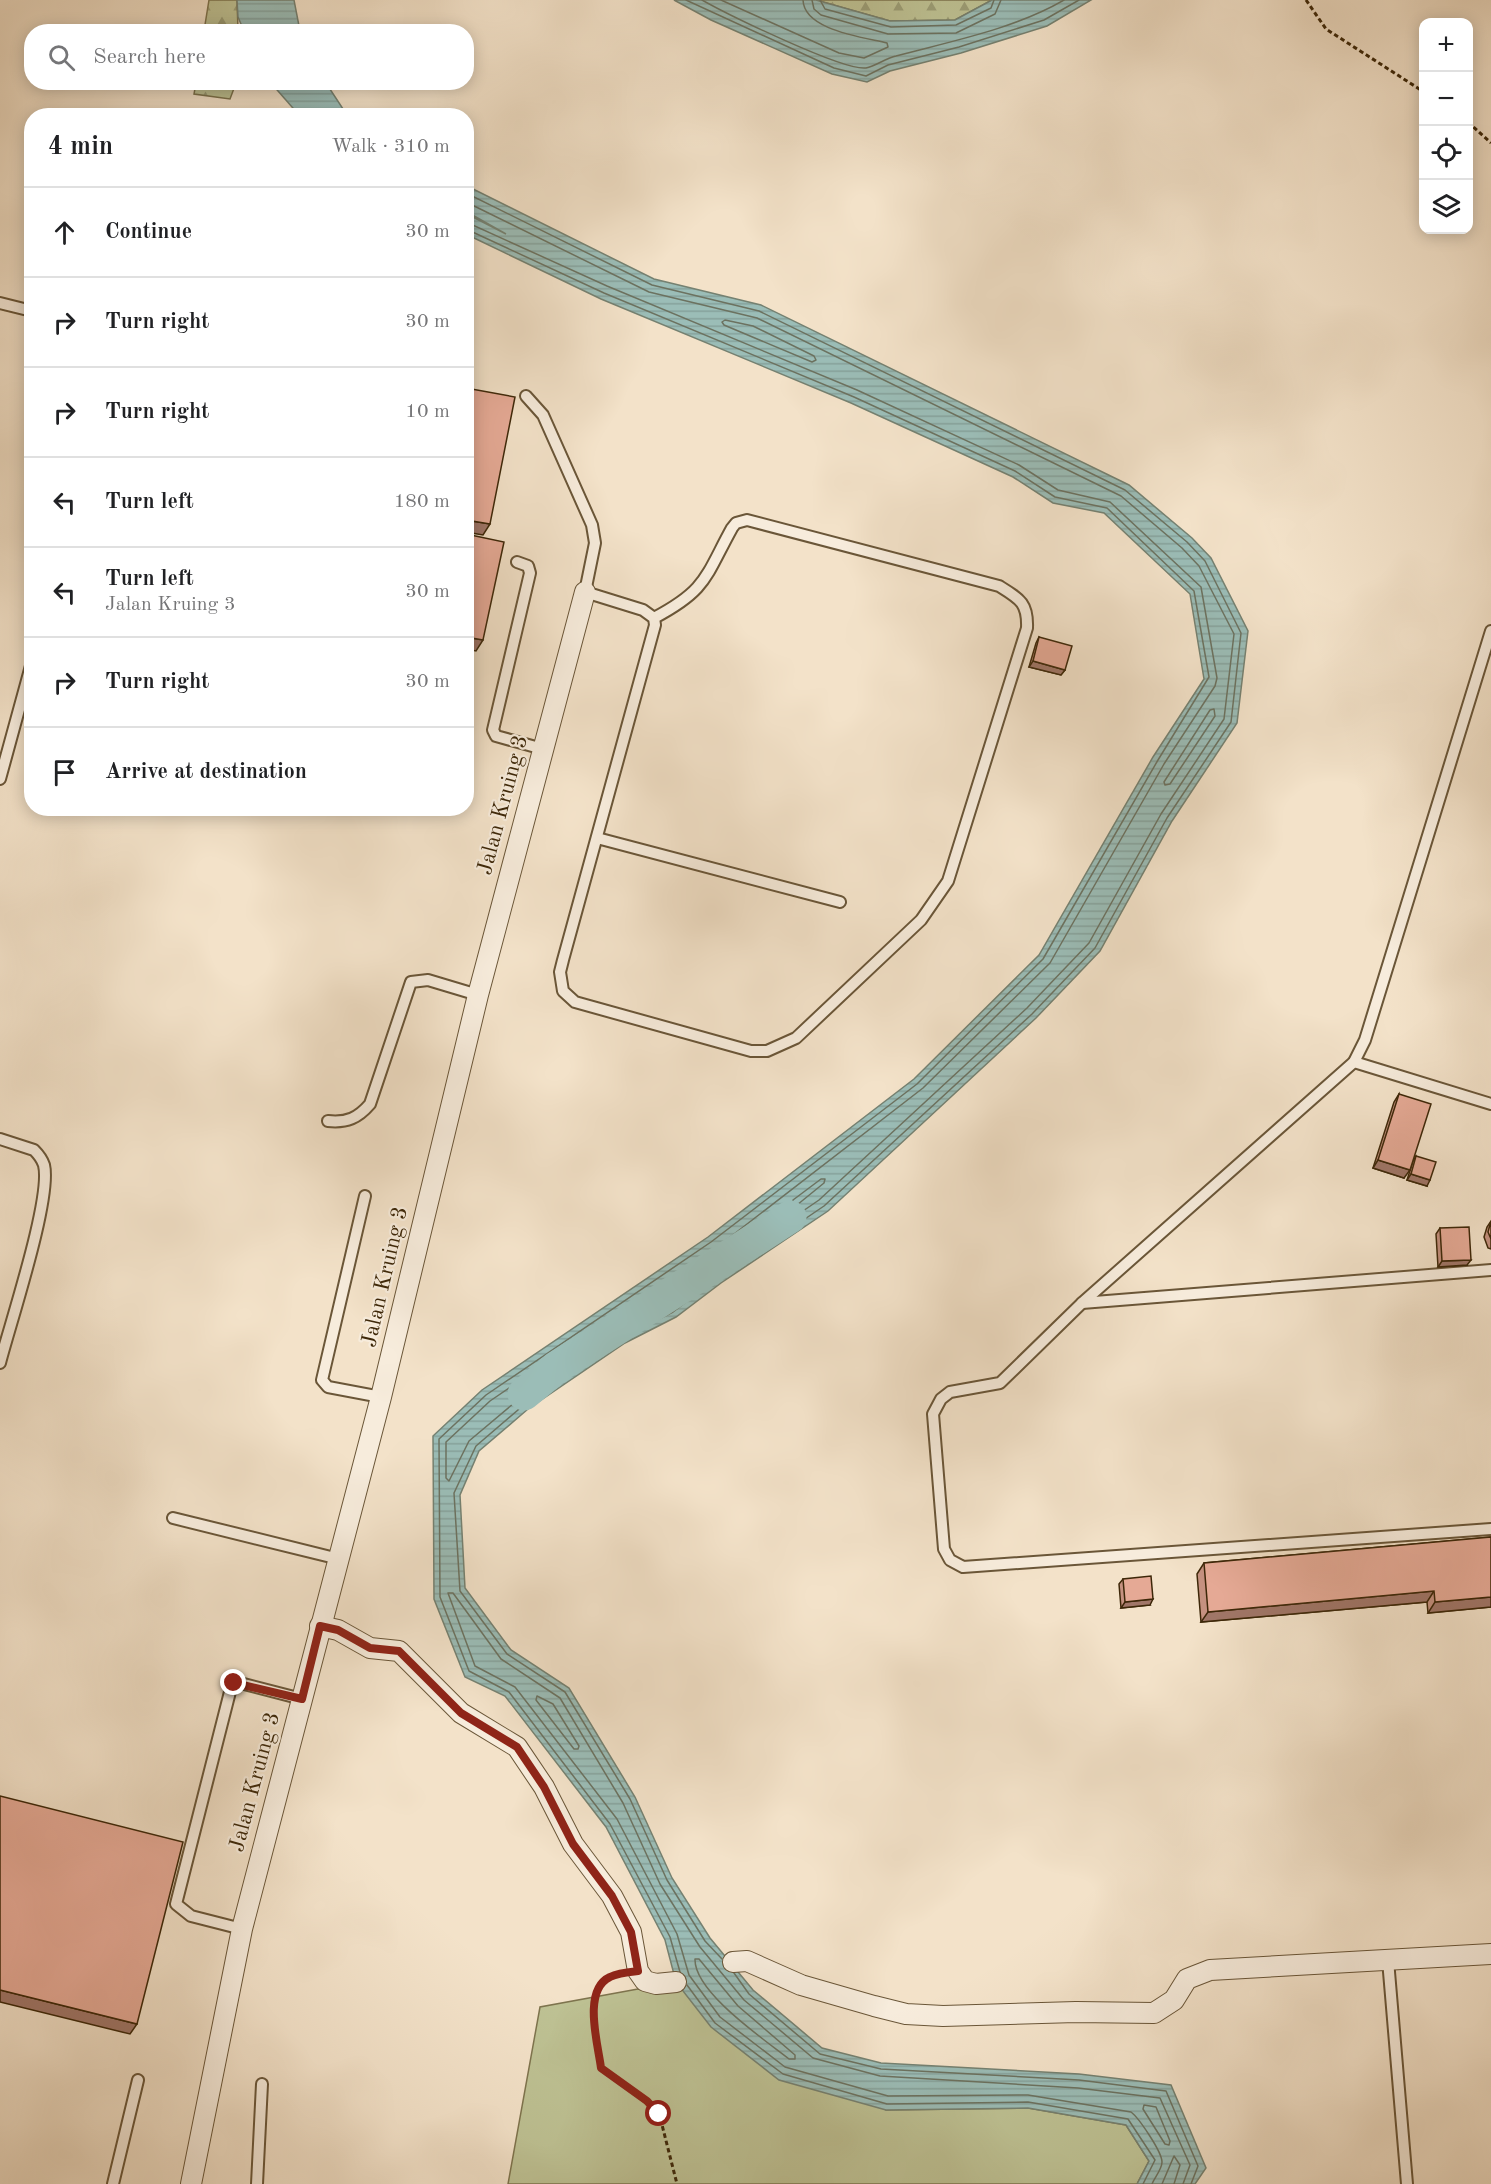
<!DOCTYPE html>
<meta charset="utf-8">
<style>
body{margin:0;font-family:"Old Standard TT",serif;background:#f6f6f6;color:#202124}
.controls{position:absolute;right:18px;top:18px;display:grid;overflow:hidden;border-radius:12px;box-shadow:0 3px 15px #0003}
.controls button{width:54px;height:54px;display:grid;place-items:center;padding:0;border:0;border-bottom:2px solid #e0e0e0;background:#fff;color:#202124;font:30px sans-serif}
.stop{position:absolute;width:18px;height:18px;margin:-14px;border:4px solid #8f2418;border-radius:50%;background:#fff}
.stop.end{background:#8f2418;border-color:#fff;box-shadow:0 2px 6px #0008}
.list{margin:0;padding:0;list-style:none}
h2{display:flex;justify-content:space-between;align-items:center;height:78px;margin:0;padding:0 24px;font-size:26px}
h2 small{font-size:20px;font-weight:400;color:#757577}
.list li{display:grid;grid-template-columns:39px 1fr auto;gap:18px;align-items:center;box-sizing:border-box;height:90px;padding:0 24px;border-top:2px solid #e0e0e0}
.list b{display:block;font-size:22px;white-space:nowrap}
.list p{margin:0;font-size:20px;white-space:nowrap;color:#757577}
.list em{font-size:20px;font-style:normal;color:#757577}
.icon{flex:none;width:33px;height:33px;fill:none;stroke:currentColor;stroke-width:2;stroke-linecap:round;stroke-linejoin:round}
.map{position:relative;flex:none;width:1491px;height:2184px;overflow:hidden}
.search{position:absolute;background:#fff;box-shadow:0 3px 15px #0003;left:24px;top:24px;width:450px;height:66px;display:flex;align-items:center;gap:15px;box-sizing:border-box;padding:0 21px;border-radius:24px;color:#757577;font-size:22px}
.panel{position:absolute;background:#fff;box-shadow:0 3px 15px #0003;left:24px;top:108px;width:450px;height:708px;border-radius:24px}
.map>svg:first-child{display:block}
.green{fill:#bec294;stroke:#7e744e;stroke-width:1.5}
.forest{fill:url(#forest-firs);stroke:#7e744e;stroke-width:1.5}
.water{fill:url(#water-rules);stroke:#758171;stroke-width:1.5}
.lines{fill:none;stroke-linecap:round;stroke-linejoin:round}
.shore{stroke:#6c7260;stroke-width:1.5}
.river{stroke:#9bbdb7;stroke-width:33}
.service-casing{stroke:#6a5638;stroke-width:14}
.minor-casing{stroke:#6a5638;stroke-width:22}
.path{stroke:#3d2708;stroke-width:3;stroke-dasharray:4.5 3;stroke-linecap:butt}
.service{stroke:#f7ecdc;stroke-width:10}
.minor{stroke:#f7ecdc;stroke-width:20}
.wall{fill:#c59180;stroke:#3d2708;stroke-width:1.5}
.shaded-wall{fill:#a07668;stroke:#3d2708;stroke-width:1.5}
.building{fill:#e5a995;stroke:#3d2708;stroke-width:1.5}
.route{stroke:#8f2418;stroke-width:8}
.labels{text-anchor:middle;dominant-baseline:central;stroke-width:4.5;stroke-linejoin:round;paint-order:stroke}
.street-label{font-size:22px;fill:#3d2708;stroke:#f7ecdc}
</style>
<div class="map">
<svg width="1491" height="2184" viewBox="0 0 1491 2184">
<defs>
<pattern id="forest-firs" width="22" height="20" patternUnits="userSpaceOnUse" patternTransform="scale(1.5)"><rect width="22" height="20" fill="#bec294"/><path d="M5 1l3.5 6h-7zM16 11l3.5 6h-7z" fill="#9c9e77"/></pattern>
<pattern id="water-rules" width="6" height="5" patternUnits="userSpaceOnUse" patternTransform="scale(1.5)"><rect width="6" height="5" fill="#9bbdb7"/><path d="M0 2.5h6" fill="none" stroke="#86a29c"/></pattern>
</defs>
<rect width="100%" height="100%" fill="#f3e2c9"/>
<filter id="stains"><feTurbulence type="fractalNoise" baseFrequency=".00333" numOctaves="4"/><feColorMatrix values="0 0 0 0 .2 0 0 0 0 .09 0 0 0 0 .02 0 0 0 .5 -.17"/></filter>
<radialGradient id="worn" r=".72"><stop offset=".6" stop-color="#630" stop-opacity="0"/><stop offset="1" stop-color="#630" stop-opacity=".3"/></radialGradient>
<!-- green -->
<polygon class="green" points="676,1982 886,2110 1028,2108 1126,2125 1149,2161 1137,2184 508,2184 540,2007"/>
<!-- forest -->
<g class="forest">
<polygon points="209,0 237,0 238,31 204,31"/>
<polygon points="816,0 992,0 955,20 890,21"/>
<polygon points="196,83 196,82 236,83 230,99 194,94"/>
</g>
<!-- water -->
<g class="water">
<polygon points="237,0 294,0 300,31 244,31 238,17"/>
<polygon points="674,0 816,0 890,21 955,20 992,0 1091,0 1047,26 961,53 890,71 867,82 832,74 711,20"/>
<polygon points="271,83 326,83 347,115 299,115"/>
<polygon points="467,186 654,279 761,305 1129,485 1192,538 1211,558 1248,631 1237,723 1172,821 1100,951 1036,1018 828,1211 721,1283 676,1317 625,1343 528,1409 479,1451 460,1495 465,1588 511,1650 569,1688 635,1797 672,1878 710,1938 753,1990 822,2048 881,2063 1079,2074 1171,2085 1206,2168 1195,2184 1137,2184 1149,2161 1126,2125 1028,2108 886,2110 779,2080 711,2027 676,1982 665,1940 606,1827 505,1696 465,1677 434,1599 433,1436 482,1390 708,1237 914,1079 1039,955 1153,757 1204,679 1190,594 1104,513 1053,503 1013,477 851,403 601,299 472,237 467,234 467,214 506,234 467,212"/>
</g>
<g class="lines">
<!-- shore -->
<g class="shore">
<polyline points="686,0 834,68 866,76 888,65 959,47 1044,20 1079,0"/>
<path d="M 702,0 C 727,14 843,71 866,68 C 876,66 886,58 896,56 C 952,41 1014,29 1064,0"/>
<path d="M 721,0 L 839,53 L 864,58 L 888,47 L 887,43 C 862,37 804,30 803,0"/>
<polyline points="812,0 814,9 821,15 888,34 956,33 995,14 1001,0"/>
<polyline points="820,0 825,9 891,27 956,25 991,8 994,0"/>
<polyline points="466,193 652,285 759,311 1125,490 1187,542 1205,561 1241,633 1231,722 1167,818 1095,948 1032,1014 824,1206 718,1278 673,1312 622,1338 525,1404 476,1446 454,1493 460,1591 507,1654 565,1692 630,1799 667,1880 705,1941 722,1959"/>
<polyline points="466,202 649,292 757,318 1121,496 1182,548 1199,566 1234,634 1224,719 1161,814 1089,943 1027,1008 819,1200 714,1272 669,1306 618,1331 520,1398 469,1441 449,1481 446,1478 446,1442 490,1401 716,1248 923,1088 1050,963 1164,764 1215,686 1217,678 1201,587 1110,502 1058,490 1019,465 857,390 607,286 466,222"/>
<polyline points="466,229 604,293 854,397 1015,471 1055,497 1107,508 1194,591 1209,677 1158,760 1043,959 917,1084 711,1242 486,1395 439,1439 440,1597 469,1671 509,1692 610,1824 670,1937 680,1972"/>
<polygon points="725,320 753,326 814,356 816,360 812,362 724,325 722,322"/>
<polygon points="1214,709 1215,716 1170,784 1165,785 1164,782 1210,710"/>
<polygon points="821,1179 825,1179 824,1183 797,1205 793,1204 793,1200"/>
<polygon points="537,1696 553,1704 579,1746 578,1749 574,1749 536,1700"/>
<path d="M 695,1959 L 699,1959 L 738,2006 L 795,2055 L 795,2059 L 789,2059 C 765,2040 694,1992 695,1959 Z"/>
<polyline points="734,1973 749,1994 820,2054 881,2069 1079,2080 1166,2091 1198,2166 1191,2184"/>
<polyline points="687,1985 715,2023 783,2074 887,2104 1028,2102 1128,2119 1155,2160 1143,2184"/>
<polygon points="1144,2105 1156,2107 1170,2141 1169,2145 1165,2144 1143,2109"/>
<path d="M 1152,2184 C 1155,2177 1162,2169 1162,2162 C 1162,2152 1139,2118 1131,2112 L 1028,2095 L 888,2096 L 785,2067 L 720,2017 L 689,1975 L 677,1934 L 617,1819 L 515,1687 L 475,1666 L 448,1593 L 453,1593 L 501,1659 L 560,1698 L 623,1803 L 660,1884 L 700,1947 L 744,2000 L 813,2058 L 880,2076 L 1078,2088 L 1160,2098 L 1190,2165 L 1183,2184"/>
<polyline points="1162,2184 1174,2156 1180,2165 1174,2184"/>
</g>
<!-- river -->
<polyline class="river" points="524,1394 557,1367 790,1217"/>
<!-- service casing -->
<g class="service-casing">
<g id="service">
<polyline points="0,303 32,311"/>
<path d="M 526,396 L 543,415 L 592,525 L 595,543 L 585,592 L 643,610 L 654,618 L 655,625 L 563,960 L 560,972 L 563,991 L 575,1002 L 751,1051 L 767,1051 L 796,1038 L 921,920 L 948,881 L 1027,628 C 1028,603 1020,599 999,586 L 747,520 L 736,523 L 732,528 C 705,577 707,590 654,618"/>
<polyline points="517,562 528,566 530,573 493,730 496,736 543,749"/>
<polyline points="1491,631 1365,1040 1354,1062 1082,1303 1000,1383 950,1392 941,1399 933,1414 944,1549 950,1560 963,1567 1491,1529"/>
<polyline points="0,779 32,662"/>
<polyline points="597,838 840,902"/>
<polyline points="1354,1062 1491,1104"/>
<path d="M 328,1121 C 347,1123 358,1118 370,1104 L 411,982 L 428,980 L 478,995"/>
<path d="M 0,1139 L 34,1150 C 38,1154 42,1159 44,1165 C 52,1198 10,1324 0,1363"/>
<polyline points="365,1196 322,1380 328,1387 381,1397"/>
<polyline points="1082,1303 1491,1270"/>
<polyline points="173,1518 339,1559"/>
<polyline points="242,1929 191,1916 176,1904 232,1684 240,1683 302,1699"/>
<polyline points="1388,1960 1407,2184"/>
<polyline points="113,2184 138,2080"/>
<polyline points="257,2184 262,2084"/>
</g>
</g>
<!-- minor casing -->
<g class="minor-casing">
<g id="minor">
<polyline points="320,1626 338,1630 370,1648 399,1651 461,1713 517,1747 544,1787 573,1844 612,1896 631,1932 638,1971 645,1981 656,1984 676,1982"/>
<polyline points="733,1962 747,1961 801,1985 874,2006 906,2014 943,2016 1076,2012 1154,2013 1174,2000 1187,1979 1210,1970 1491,1954"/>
<polyline points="191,2184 242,1929 381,1397 478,995 585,592"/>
</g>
</g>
<!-- path -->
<g class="path">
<polyline points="1306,0 1326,29 1424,92"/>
<polyline points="1468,122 1491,143"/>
<polyline points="620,1974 603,1981 593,2004 601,2068 659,2113 677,2184"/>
</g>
<!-- service -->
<use href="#service" class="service"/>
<!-- minor -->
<use href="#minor" class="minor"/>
</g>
<!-- wall -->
<g class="wall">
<polygon points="1039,637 1065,670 1061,675 1029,667 1036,643"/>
<polygon points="1399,1094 1404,1178 1373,1168 1394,1102"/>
<polygon points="1416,1156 1427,1186 1407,1180 1413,1161"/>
<polygon points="1491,1221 1491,1249 1488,1248 1484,1237 1487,1227"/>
<polygon points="1440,1228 1467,1265 1438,1267 1436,1234"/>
<polygon points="1491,1537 1491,1607 1428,1613 1427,1602 1201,1622 1197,1574 1204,1563"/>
<polygon points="1123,1579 1150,1605 1121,1608 1119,1584"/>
</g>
<!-- shaded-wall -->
<g class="shaded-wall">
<polygon points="466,520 490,524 483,535 466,532"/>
<polygon points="466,637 483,640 476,651 466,649"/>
<polygon points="1033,661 1065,670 1061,675 1029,667"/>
<polygon points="1378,1160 1410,1170 1404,1178 1373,1168"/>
<polygon points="1411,1174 1430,1180 1427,1186 1407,1180"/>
<polygon points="1471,1260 1467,1265 1438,1267 1442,1261"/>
<polygon points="1434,1591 1427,1602 1201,1622 1208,1612"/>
<polygon points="1491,1597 1491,1607 1428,1613 1435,1602"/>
<polygon points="1153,1599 1150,1605 1121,1608 1125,1602"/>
<polygon points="0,1990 137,2024 130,2034 0,2002"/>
</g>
<!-- building -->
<g class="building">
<polygon points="466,388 515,397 490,524 466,520"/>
<polygon points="466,534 504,542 483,640 466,637"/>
<polygon points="1039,637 1072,646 1065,670 1033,661"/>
<polygon points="1399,1094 1431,1104 1410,1170 1378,1160"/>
<polygon points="1416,1156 1436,1162 1430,1180 1411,1174"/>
<polygon points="1491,1221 1491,1239 1488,1232"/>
<polygon points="1469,1227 1471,1260 1442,1261 1440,1228"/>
<polygon points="1491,1537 1491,1597 1435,1602 1434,1591 1208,1612 1204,1563"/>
<polygon points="1151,1576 1153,1599 1125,1602 1123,1579"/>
<polygon points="0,1796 183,1842 137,2024 0,1990"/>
</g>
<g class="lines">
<!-- route -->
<path class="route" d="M 234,1683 L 302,1699 L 320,1626 L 338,1630 L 370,1648 L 399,1651 L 461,1713 L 517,1747 L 544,1787 L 573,1844 L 612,1896 L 631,1932 L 638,1971 C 629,1972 618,1973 610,1977 C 582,1990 598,2044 601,2068 L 647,2101 L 659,2114"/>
</g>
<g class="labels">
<!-- street labels -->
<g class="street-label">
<text transform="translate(503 805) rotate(-75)">Jalan Kruing 3</text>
<text transform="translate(385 1277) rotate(-77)">Jalan Kruing 3</text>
<text transform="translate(255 1782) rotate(-75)">Jalan Kruing 3</text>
</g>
</g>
<rect width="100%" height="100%" filter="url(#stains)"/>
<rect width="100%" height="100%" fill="url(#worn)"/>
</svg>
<div class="controls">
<button>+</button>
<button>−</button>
<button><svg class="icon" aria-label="locate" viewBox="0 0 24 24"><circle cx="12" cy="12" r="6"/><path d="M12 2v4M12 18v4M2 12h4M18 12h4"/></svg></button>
<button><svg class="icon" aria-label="layers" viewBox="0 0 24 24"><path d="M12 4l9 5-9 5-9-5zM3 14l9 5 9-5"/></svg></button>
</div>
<div class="stop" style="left:659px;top:2114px"></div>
<div class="stop end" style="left:234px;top:1683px"></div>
<div class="search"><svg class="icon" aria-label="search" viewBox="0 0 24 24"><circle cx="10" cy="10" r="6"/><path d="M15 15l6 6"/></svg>Search here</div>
<section class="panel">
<h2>4 min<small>Walk · 310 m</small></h2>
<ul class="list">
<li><svg class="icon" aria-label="ahead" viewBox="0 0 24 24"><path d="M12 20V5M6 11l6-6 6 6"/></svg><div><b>Continue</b></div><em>30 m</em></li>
<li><svg class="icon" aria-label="right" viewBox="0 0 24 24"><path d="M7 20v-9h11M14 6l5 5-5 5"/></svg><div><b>Turn right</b></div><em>30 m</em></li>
<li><svg class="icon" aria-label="right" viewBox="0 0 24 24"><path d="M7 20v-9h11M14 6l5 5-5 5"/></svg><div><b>Turn right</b></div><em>10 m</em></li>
<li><svg class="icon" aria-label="left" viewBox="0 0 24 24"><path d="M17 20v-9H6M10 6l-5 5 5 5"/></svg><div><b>Turn left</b></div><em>180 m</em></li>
<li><svg class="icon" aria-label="left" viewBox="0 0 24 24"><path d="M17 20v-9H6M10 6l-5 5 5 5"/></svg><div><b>Turn left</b><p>Jalan Kruing 3</p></div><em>30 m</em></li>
<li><svg class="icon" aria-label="right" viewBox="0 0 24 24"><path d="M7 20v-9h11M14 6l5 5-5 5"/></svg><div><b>Turn right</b></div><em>30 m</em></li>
<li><svg class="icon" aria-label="arrive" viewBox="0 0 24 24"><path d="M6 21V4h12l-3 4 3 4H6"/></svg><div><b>Arrive at destination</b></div></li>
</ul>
</section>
</div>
